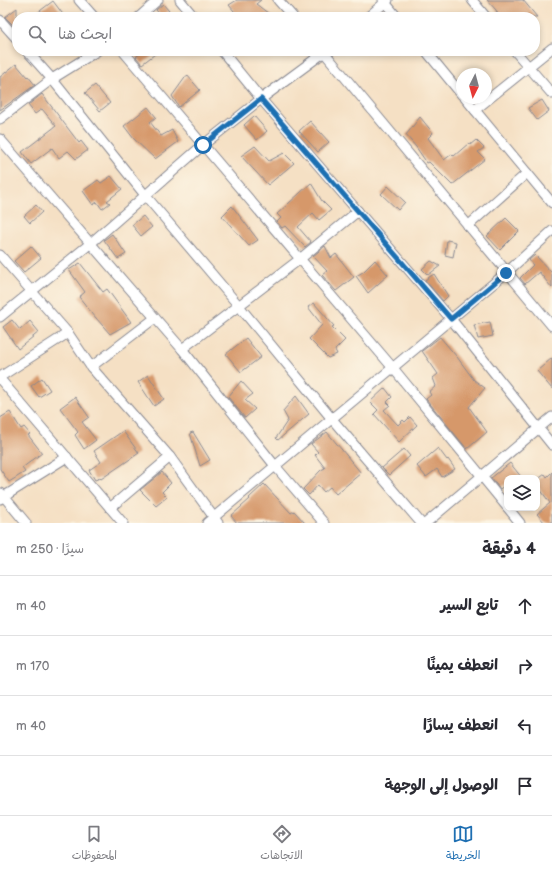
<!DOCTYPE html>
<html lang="ar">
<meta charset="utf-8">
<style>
body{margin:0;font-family:"Balsamiq Sans","Playpen Sans Arabic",sans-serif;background:#f2f2f3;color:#2b2b33;direction:rtl}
.controls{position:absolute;right:12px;bottom:12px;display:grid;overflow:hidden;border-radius:8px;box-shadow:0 2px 6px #0003}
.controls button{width:36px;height:36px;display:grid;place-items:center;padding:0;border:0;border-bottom:1px solid #e1e1e2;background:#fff;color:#2b2b33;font:20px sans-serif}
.compass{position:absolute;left:456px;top:68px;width:36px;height:36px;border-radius:50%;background:#fff;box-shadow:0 2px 6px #0003;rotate:186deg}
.stop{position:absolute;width:12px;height:12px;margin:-9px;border:3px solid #1f6fb2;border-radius:50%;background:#fff}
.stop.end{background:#1f6fb2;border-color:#fff;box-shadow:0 1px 4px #0008}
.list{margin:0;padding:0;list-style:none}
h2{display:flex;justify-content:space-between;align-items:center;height:52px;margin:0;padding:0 16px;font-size:17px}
h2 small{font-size:13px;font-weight:400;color:#7c7c81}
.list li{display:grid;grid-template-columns:26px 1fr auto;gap:12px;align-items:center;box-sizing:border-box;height:60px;padding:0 16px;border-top:1px solid #e1e1e2}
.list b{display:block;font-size:15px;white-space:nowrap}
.list em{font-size:13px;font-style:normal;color:#7c7c81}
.icon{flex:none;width:22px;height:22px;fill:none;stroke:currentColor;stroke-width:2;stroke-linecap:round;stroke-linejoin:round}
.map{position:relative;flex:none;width:552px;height:523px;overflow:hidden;direction:ltr}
.search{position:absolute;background:#fff;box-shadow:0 2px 6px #0003;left:12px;right:12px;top:12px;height:44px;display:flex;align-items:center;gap:10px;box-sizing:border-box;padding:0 14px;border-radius:16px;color:#7c7c81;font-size:15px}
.sheet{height:292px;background:#fff}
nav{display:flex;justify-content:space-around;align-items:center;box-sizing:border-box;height:56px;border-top:1px solid #e1e1e2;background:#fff;font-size:11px;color:#7c7c81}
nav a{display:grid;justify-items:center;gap:2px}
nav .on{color:#1f6fb2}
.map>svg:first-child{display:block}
.building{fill:#d6986b}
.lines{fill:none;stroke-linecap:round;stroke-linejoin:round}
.street-casing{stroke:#888891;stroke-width:11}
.street{stroke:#fff;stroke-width:9}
.route{stroke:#1f6fb2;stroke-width:5}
</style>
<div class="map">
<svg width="552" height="523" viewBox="0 0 552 523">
<rect width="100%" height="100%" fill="#fcf5e5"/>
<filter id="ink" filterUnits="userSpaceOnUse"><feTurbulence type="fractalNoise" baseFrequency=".025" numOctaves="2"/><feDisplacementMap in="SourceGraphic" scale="8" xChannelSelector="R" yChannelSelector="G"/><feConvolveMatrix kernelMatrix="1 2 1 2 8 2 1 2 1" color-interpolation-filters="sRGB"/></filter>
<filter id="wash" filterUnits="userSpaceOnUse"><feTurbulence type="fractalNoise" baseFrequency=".012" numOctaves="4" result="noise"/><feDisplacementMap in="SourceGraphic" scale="16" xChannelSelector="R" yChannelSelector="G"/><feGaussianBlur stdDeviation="0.9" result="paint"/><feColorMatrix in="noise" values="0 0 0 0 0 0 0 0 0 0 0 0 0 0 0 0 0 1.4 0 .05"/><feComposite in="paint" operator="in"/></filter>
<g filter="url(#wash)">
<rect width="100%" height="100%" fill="#f5e0c4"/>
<g id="blocks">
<!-- building -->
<g class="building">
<polygon points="237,0 261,0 256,4 273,17 239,17 229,5"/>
<polygon points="487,0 523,0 537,17 499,17 496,10"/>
<polygon points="53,1 65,17 32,17"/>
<polygon points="163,4 169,11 162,17 156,10"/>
<polygon points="17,8 17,22 13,25 5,17"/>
<polygon points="143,51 159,51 142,64 136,57"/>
<polygon points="16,64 27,77 28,76 35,85 0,110 0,77"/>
<polygon points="187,75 200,90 179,107 172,96"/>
<polygon points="95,85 110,103 100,111 85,93"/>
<polygon points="42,94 79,143 81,141 88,150 76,159 68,151 59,158 52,148 31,164 22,152 56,126 42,109 35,114 28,105"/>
<polygon points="542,100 549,111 537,120 528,108"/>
<polygon points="148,107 156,117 150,122 161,136 172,130 178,142 155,159 134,139 124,126"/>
<polygon points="254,116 267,131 257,140 244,125"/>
<polygon points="420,117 433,133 428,138 444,160 452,154 454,156 469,143 470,145 476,140 484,148 478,152 485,159 452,185 429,162 427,163 416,147 406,135"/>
<polygon points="310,121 329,142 318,152 299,131"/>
<polygon points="255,146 269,161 284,153 294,163 268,185 241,156"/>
<polygon points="111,176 122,189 107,201 110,203 102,209 97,202 93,205 83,191 98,180 101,183"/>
<polygon points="311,183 322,201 331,210 319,220 313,213 298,227 311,242 305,247 285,226 282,228 277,222 281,218 277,214"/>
<polygon points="388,186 405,202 398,210 381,194"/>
<polygon points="36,205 42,212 30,223 24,216"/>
<polygon points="232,206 258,240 249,246 222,216"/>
<polygon points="143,216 152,227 141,236 132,225"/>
<polygon points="506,218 519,231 500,250 487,236"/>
<polygon points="112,234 126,254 118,259 104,240"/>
<polygon points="447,240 456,242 453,257 445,255"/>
<polygon points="31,246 41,258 24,272 14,261"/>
<polygon points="325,246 331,258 336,254 354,277 336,291 322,275 327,271 313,256"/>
<polygon points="535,255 552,273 552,288 539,272 525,284 520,278 533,265 529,260"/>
<polygon points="375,260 388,275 368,293 356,276 363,272"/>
<polygon points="431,261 440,266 428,275 422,269"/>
<polygon points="80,263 103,292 107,289 131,322 110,334 96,318 79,297 85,292 69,270"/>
<polygon points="434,274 448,296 443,301 425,280"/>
<polygon points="314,303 334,326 332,327 345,340 335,350 337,354 328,358 309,339 322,325 308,307"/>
<polygon points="12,320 20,330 30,321 39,332 18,349 3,327"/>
<polygon points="490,322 493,336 478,339 474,325"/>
<polygon points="440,337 457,357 474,380 485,388 469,407 487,432 467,449 426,399 431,395 429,392 436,386 433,378 438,374 422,351"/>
<polygon points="246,338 261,357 241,372 226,354"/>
<polygon points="552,358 552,389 537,371"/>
<polygon points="148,375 164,399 154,406 138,382"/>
<polygon points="42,378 50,390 39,397 31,386"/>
<polygon points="241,381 253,394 245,400 255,409 245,418 228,397"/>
<polygon points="385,388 392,397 387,402 390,405 384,410 398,425 403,420 405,422 410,417 417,425 399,442 374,414 378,410 370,402"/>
<polygon points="296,396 309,414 278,440 276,438 288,420 283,411"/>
<polygon points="75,397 89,417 82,422 96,440 84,449 75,435 78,432 60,408"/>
<polygon points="10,412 21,429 24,427 30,434 28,435 42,453 22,468 25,472 9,482 0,469 0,418"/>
<polygon points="123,431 139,453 101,479 100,478 95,480 89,470 101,462 94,451"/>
<polygon points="193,432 210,460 200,466 190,433"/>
<polygon points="327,432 361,473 336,494 330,487 324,492 318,485 309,495 303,489 321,470 325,468 315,455 318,452 311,444"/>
<polygon points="438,448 447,460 448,459 455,469 442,477 437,469 426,477 417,466"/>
<polygon points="404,449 410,456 389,475 382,468"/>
<polygon points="510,463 522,478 507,478 507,483 500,489 491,478"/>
<polygon points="162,472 171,483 162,492 167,497 156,506 140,490"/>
<polygon points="552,472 552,523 545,523 537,514 550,503 537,485 537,480 545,474 547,477"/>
<polygon points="264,484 291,513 294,511 305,523 237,523 231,516 250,499 249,498"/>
</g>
</g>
</g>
<g filter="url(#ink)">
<use href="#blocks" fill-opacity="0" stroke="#888891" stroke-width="1"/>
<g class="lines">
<!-- street casing -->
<g class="street-casing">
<g id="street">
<polyline points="79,0 94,17"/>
<polyline points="180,0 194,17"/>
<polyline points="278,0 293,17"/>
<polyline points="383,0 397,17"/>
<polyline points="472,0 486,17"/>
<polyline points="139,17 158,0"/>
<polyline points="368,17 388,0"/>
<polyline points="0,20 17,39"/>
<polyline points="27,51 52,79 145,195 239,306 332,419 421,523"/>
<polyline points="123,51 393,368 507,507"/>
<polyline points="222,51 261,99 451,319 552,445"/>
<polyline points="323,51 552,326"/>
<polyline points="426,51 462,95"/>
<polyline points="515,51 552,94"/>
<polyline points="465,98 552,203"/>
<polyline points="475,110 552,48"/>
<polyline points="0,119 52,79 97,51"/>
<polyline points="0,139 182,349 276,467 324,523"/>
<polyline points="468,226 527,173"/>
<polyline points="0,255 68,333 91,367 170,457 218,523"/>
<polyline points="0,317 91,243 203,145 261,99 326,51"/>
<polyline points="182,349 300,259 358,211"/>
<polyline points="91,367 155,318"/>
<polyline points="0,377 68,333"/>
<polyline points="0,379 123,523"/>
<polyline points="1,493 26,523"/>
<polyline points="0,499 67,457"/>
<polyline points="110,508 170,457"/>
<polyline points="508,508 520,523"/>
<polyline points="207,523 506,273 552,231"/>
<polyline points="426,523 552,417"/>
</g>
</g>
<!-- street -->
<use href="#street" class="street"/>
</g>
</g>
<g class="lines" filter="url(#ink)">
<!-- route -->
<polyline class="route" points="203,145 261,99 451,319 506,273"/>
</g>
</svg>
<div class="controls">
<button><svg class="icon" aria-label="layers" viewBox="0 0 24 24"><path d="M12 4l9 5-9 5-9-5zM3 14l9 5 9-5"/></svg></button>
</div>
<svg class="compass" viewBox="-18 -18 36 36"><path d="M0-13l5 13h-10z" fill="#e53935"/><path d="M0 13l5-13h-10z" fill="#7c7c81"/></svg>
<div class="stop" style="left:203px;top:145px"></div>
<div class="stop end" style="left:506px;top:273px"></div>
<div class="search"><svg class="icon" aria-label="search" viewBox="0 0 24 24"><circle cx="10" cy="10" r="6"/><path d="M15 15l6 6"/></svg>ابحث هنا</div>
</div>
<section class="sheet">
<h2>4 دقيقة<small>سيرًا · 250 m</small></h2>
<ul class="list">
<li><svg class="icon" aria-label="ahead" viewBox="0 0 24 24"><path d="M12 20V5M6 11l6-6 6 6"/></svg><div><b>تابع السير</b></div><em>40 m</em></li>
<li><svg class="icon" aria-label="right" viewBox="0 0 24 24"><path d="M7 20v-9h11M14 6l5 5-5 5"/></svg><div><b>انعطف يمينًا</b></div><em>170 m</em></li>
<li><svg class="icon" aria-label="left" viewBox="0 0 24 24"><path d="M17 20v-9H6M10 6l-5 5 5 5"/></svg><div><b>انعطف يسارًا</b></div><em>40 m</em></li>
<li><svg class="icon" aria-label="arrive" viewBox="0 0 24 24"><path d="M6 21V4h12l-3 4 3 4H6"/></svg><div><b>الوصول إلى الوجهة</b></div></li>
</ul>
</section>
<nav>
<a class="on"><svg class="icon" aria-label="map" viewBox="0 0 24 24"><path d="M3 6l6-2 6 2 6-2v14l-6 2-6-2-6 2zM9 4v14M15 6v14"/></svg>الخريطة</a>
<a><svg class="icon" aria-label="directions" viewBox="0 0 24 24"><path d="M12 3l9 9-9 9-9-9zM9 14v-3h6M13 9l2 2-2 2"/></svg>الاتجاهات</a>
<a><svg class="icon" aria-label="saved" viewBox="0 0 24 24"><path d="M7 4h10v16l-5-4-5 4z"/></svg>المحفوظات</a>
</nav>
